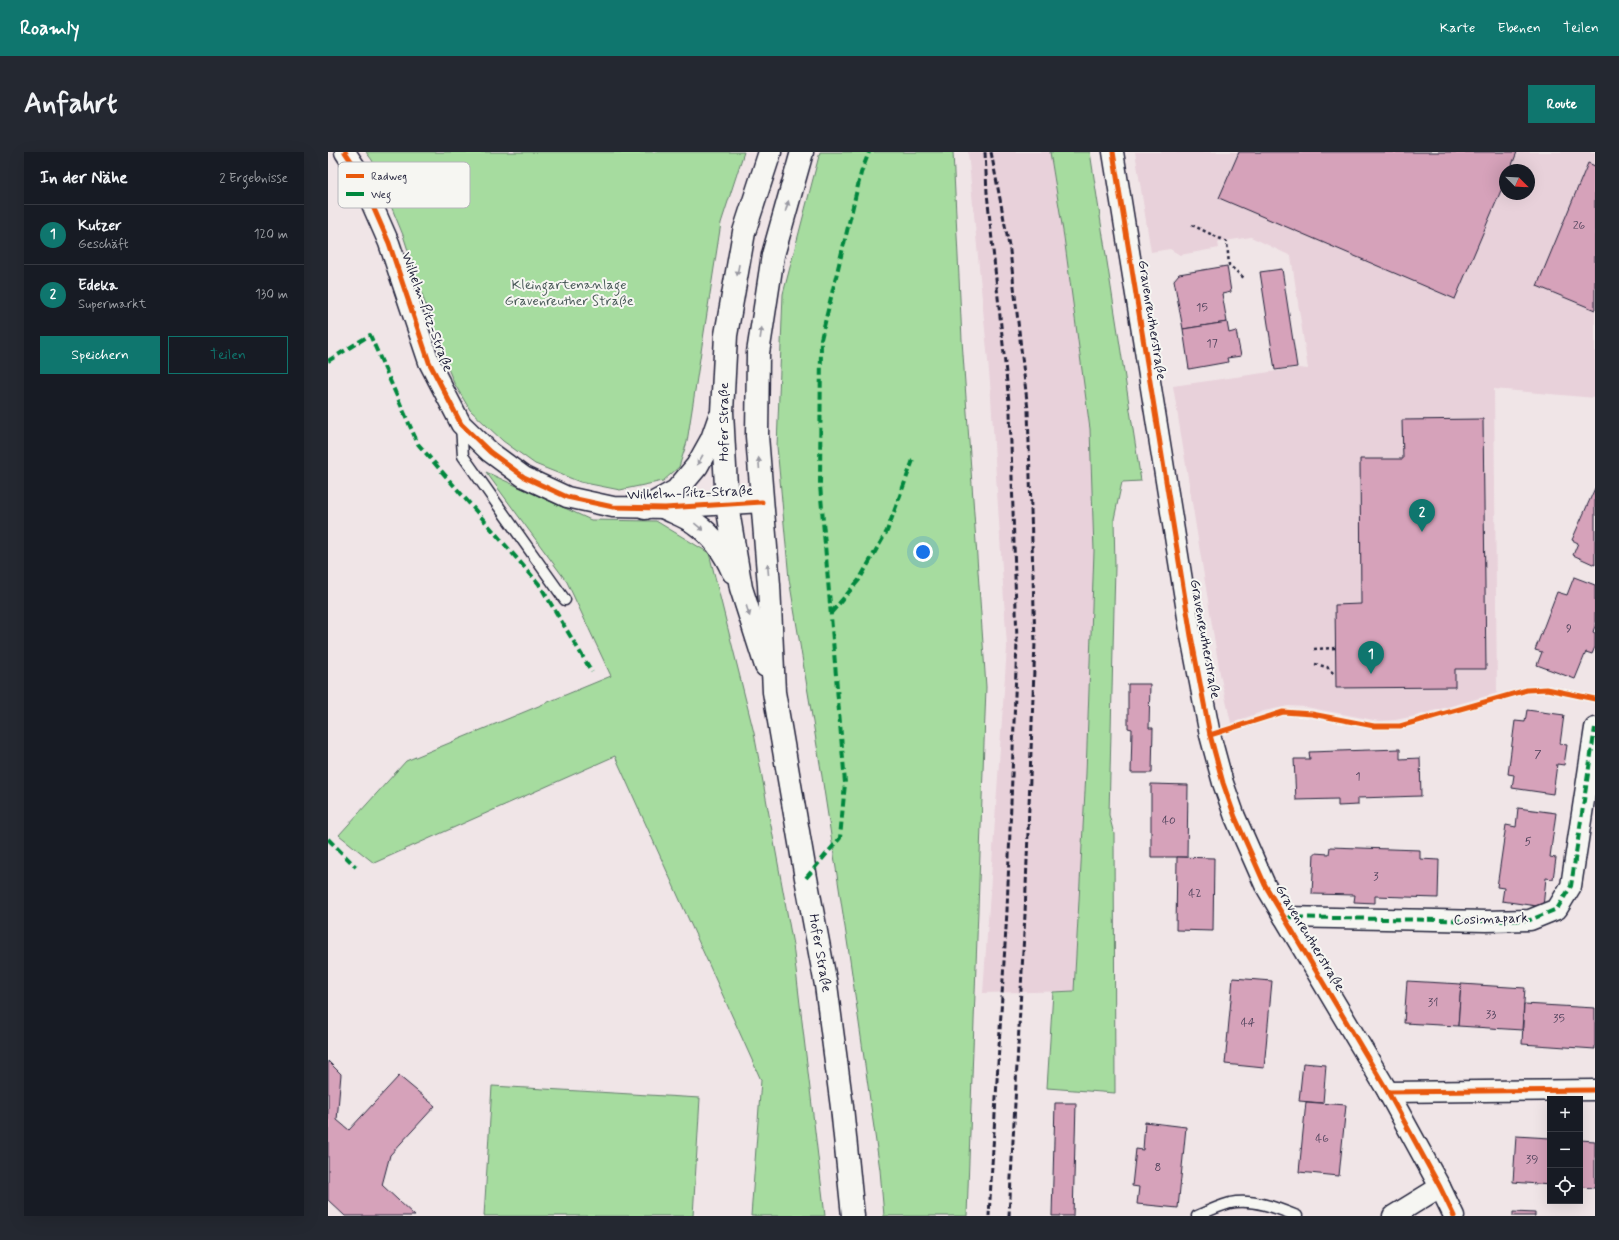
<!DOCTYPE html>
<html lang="de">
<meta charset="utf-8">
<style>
body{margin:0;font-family:Mynerve,sans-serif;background:#242831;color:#f1f3f6}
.controls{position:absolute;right:12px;bottom:12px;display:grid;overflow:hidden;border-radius:0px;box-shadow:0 4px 16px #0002}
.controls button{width:36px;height:36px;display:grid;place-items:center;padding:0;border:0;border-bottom:1px solid #363941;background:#171b24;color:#f1f3f6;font:20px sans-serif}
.compass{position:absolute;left:1171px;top:12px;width:36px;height:36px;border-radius:50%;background:#171b24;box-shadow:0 4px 16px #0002;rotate:114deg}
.you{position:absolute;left:595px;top:400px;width:14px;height:14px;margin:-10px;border:3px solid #fff;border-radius:50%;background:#1a73e8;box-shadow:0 0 0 6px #1a73e833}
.badge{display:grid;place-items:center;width:26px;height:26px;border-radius:50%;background:#0f766e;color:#fff;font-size:13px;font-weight:700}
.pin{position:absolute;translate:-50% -33px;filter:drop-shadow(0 1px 2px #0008)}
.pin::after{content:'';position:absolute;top:21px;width:14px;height:12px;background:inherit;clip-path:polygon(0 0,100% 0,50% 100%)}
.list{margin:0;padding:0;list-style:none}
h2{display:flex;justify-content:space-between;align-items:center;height:52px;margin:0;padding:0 16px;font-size:17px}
h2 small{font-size:13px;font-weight:400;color:#9ea1a6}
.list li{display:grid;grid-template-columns:26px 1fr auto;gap:12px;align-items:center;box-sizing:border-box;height:60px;padding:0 16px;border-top:1px solid #363941}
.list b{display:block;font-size:15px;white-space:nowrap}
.list p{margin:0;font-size:13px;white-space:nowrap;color:#9ea1a6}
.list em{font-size:13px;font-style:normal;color:#9ea1a6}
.actions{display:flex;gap:8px;padding:12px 16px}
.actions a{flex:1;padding:9px 0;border:1px solid #0f766e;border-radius:0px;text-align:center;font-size:14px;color:#0f766e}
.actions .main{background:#0f766e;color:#fff}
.icon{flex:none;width:22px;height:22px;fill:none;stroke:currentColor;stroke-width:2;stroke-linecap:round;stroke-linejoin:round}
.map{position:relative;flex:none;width:1267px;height:1064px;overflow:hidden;border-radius:0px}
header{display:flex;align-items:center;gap:24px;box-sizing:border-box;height:56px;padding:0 20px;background:#0f766e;color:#fff}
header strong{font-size:19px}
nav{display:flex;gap:22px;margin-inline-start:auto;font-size:14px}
.intro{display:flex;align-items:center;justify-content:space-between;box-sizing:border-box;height:96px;padding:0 24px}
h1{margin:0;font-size:28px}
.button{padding:10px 18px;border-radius:0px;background:#0f766e;color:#fff;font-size:14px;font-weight:700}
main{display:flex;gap:24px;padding:0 24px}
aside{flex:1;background:#171b24;border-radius:0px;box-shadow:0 4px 16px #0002}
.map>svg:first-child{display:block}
.built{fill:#e8d1da;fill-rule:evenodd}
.green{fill:#a6dc9f;stroke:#647f6d}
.building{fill:#d6a2ba;stroke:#22223b}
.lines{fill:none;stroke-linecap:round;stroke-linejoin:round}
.lane-casing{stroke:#22223b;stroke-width:13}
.street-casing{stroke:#22223b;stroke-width:23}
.secondary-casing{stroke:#22223b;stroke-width:25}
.path{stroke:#22223b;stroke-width:2.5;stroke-dasharray:3 3;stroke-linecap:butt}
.lane{stroke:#f6f6f2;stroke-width:10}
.street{stroke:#f6f6f2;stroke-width:20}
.secondary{stroke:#f6f6f2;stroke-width:22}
.rail{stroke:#22223b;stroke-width:3;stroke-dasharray:6 3;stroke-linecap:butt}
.quiet{stroke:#00873e;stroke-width:4;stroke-dasharray:8 4;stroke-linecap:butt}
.cycleway-casing{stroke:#f6f6f2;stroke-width:8}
.cycleway{stroke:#e8590c;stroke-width:5}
.oneway{fill:#9797a0}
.labels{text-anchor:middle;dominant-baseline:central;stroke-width:4;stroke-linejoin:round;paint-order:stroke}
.number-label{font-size:12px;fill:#4f425b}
.park-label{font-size:14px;fill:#4a5a59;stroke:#f6f6f2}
.street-label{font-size:14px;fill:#22223b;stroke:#f6f6f2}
.key{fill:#f6f6f2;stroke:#b6b6bb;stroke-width:1}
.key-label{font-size:11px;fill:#22223b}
</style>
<header>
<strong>Roamly</strong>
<nav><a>Karte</a><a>Ebenen</a><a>Teilen</a></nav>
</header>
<div class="intro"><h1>Anfahrt</h1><a class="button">Route</a></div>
<main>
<aside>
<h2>In der Nähe<small>2 Ergebnisse</small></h2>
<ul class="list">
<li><span class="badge">1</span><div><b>Kutzer</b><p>Geschäft</p></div><em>120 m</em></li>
<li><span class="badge">2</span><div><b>Edeka</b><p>Supermarkt</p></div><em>130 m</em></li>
</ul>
<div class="actions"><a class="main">Speichern</a><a>Teilen</a></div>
</aside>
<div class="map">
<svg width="1267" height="1064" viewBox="0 0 1267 1064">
<rect width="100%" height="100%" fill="#f0e5e7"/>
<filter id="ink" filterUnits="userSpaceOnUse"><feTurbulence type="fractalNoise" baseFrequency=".025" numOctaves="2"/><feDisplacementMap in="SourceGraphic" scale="8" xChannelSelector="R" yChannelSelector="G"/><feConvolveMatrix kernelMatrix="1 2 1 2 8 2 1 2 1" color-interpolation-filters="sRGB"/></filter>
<g filter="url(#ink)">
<!-- built -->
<g class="built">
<polygon points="640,0 722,0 736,85 752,194 762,277 766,399 758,621 746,839 655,841 679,495 662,230"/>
<path d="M 807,0 L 1267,0 L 1267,246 L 1166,237 L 1169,541 L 1087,564 L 1067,568 L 1051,569 L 978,555 L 960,554 L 936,559 L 903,571 L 892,522 L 845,234 L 970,216 L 980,217 L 963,104 L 923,85 L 890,90 L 891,96 L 852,103 L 842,97 L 823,100 ZM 1177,18 L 1201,18 L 1201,42 L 1177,42 Z"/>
</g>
<!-- green -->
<g class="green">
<polygon points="38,0 416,0 393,71 359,290 351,315 335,329 292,338 252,330 207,312 175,289 142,258 126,231 111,195 75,83 44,8"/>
<polygon points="492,0 625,0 634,188 658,535 639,1064 556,1064 552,1018 522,808 493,618 461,427 449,294 455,142"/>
<polygon points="722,0 762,0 813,329 794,330 786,367 787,414 781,663 786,682 787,941 719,936 725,840 746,839 758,621 766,399 762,277 736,85"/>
<polygon points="158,320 263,368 328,369 381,401 426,581 465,793 497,1064 423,1064 433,928 287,604 46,711 11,683 78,609 283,524 239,430"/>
<polygon points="164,934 372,946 365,1064 156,1064"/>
</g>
<!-- building -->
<g class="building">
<polygon points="911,0 1189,0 1182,18 1177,18 1177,29 1127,147 891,46"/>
<polygon points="1260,11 1267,14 1267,158 1209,134"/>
<polygon points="899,114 903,140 894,142 899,170 855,177 846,128 851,122"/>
<polygon points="954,117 969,215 947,218 932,120"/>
<polygon points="899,170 901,181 908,179 913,204 899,206 900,210 861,217 855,177"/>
<polygon points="1155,267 1158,517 1127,517 1127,535 1008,536 1007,453 1033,452 1032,307 1075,307 1074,268"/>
<polygon points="1267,336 1267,413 1245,403 1250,391 1244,388"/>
<polygon points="1246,425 1267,433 1267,474 1265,480 1267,481 1267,495 1264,502 1258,500 1247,527 1209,513 1214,500 1207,498 1229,440 1239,443"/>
<polygon points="800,532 822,532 821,576 825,576 824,621 803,621 804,577 800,576"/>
<polygon points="1199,558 1236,563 1232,592 1239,593 1236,613 1229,612 1225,642 1184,636 1186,623 1180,622 1187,569 1197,570"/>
<polygon points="1072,597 1072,607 1092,606 1093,644 1030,646 1030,653 1010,654 1010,647 968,648 966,607 982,607 981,600"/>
<polygon points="823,632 860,633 859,705 823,705"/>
<polygon points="1190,656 1228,661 1222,705 1228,706 1225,727 1218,726 1215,755 1174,749 1176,736 1169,735 1178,673 1188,675"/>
<polygon points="1002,695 1092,698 1092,707 1111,708 1110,746 1047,744 1047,751 1026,750 1027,743 984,742 986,701 1001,702"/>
<polygon points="849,705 886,706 885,779 848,778"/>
<polygon points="905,826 944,829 936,916 897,912"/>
<polygon points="1079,829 1133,832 1130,874 1076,871"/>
<polygon points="1133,832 1197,836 1194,878 1130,874"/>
<polygon points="1196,852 1267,856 1267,897 1194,892"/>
<polygon points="0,909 13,922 9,968 21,978 71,924 107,954 62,1003 54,1033 87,1064 17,1064 0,1048"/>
<polygon points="975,911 998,913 995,951 971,949"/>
<polygon points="978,950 1018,953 1011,1024 971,1020"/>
<polygon points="727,951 748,951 745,1064 724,1064"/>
<polygon points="817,970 858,975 850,1056 809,1052 811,1035 804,1034 808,997 815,998"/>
<polygon points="1188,984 1222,986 1222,1033 1185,1030"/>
<polygon points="1252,988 1267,989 1267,1036 1252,1035"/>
<polygon points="1185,1060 1207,1061 1207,1064 1185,1064"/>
</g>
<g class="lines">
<!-- lane casing -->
<g class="lane-casing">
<g id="lane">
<polyline points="133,274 135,304 237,448"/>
<path d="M 869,1064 C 880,1059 891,1054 902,1051 C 924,1046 949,1056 969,1064"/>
</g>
</g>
<!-- street casing -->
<g class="street-casing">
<g id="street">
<polyline points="17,0 29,18 61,91 101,210 133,272 162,300 196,325 239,345 285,355 337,356 434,350"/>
<polyline points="785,0 863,484 882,583 895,631 907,665 937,733 1060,940 1112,1035 1126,1064"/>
<polyline points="956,765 1158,769 1202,768 1229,757 1243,734 1267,576"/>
<polyline points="1060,940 1267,938"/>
<polyline points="1065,1064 1112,1035"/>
</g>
</g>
<!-- secondary casing -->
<g class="secondary-casing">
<g id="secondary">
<polyline points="474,0 445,103 430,201 429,284 441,433 446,540 478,726 498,833 514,955 525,1064"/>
<polyline points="317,356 348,339 369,314 384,287 391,267"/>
<path d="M 337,356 C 347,361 359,365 368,372 C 385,384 397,401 405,420"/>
<polyline points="438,514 413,436 399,353 394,260 398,183 416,80 442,0"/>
</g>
</g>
<!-- path -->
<g class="path">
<polyline points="864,73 899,90 901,113 916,126"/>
<polyline points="986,497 1007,496"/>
<polyline points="987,512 999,515 1007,523"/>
</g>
<!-- lane -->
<use href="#lane" class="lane"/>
<!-- street -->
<use href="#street" class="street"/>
<!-- secondary -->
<use href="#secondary" class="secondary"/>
<!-- rail -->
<g class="rail">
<polyline points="657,0 659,41 682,259 689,490 679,759 661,1064"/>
<polyline points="663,0 682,99 700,258 707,490 697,762 681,1064"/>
</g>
<!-- quiet -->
<g class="quiet">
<polyline points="0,209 42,183 90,292 211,432 264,520"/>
<polyline points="503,461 531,428 559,379 585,308"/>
<polyline points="0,687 28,715"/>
<polyline points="478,726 512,686 517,631 492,333 493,187 533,21 541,0"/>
<polyline points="956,765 1158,769 1202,768 1229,757 1243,734 1267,576"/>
</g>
<!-- cycleway casing -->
<g class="cycleway-casing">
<g id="cycleway">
<polyline points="17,0 29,18 61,91 101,210 133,272 162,300 196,325 239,345 285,355 337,356 434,350"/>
<polyline points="785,0 863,484 882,583 895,631 907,665 937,733 1060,940 1112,1035 1126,1064"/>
<polyline points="882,583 955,560 984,562 1046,574 1072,574 1199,538 1219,537 1267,547"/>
<polyline points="1060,940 1267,938"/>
</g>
</g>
<!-- cycleway -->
<use href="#cycleway" class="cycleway"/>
</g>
<!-- one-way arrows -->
<defs><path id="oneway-solid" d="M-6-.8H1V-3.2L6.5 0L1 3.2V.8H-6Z"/></defs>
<g class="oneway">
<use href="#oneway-solid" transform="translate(459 54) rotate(-74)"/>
<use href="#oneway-solid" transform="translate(410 118) rotate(100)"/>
<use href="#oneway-solid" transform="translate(433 181) rotate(-82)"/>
<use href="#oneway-solid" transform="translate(372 308) rotate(119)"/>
<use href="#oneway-solid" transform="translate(431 311) rotate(-94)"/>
<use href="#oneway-solid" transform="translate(371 375) rotate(39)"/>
<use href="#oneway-solid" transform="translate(440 417) rotate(-95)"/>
<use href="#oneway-solid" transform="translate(420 459) rotate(72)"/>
</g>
</g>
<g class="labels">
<!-- number labels -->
<g class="number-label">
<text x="1251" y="74">26</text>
<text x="874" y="156">15</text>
<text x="884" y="192">17</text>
<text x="1241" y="477">9</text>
<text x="1210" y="603">7</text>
<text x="1030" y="625">1</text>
<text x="841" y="669">40</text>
<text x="1200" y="690">5</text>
<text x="1048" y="725">3</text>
<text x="867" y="742">42</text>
<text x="1105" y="851">31</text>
<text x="1163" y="863">33</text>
<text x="1231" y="867">35</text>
<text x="920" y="871">44</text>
<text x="994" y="987">46</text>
<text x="1204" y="1008">39</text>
<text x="830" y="1016">8</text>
</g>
<!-- park labels -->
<g class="park-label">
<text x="241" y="133">Kleingartenanlage<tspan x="241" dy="16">Gravenreuther Straße</tspan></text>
</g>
<!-- street labels -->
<g class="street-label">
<text transform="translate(99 160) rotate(70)">Wilhelm-Pitz-Straße</text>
<text transform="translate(824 168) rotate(81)">Gravenreutherstraße</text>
<text transform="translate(396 270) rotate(-90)">Hofer Straße</text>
<text transform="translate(362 341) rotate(-2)">Wilhelm-Pitz-Straße</text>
<text transform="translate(877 487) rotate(80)">Gravenreutherstraße</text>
<text transform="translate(1163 767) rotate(-2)">Cosimapark</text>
<text transform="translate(982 786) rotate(59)">Gravenreutherstraße</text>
<text transform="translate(492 801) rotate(80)">Hofer Straße</text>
</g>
</g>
<!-- legend -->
<rect x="10" y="10" width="132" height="46" rx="6" class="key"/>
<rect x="18" y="22" width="18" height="4" fill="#e8590c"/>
<rect x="18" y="40" width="18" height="4" fill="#00873e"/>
<g class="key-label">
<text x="43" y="28">Radweg</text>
<text x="43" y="46">Weg</text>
</g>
</svg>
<div class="controls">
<button>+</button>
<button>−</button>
<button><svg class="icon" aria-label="locate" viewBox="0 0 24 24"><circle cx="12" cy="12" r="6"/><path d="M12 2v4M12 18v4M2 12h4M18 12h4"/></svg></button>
</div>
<svg class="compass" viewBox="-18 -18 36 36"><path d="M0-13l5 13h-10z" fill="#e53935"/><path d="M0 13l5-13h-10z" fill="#9ea1a6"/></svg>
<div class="you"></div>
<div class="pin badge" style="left:1043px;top:522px">1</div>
<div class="pin badge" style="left:1094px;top:380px">2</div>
</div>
</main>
